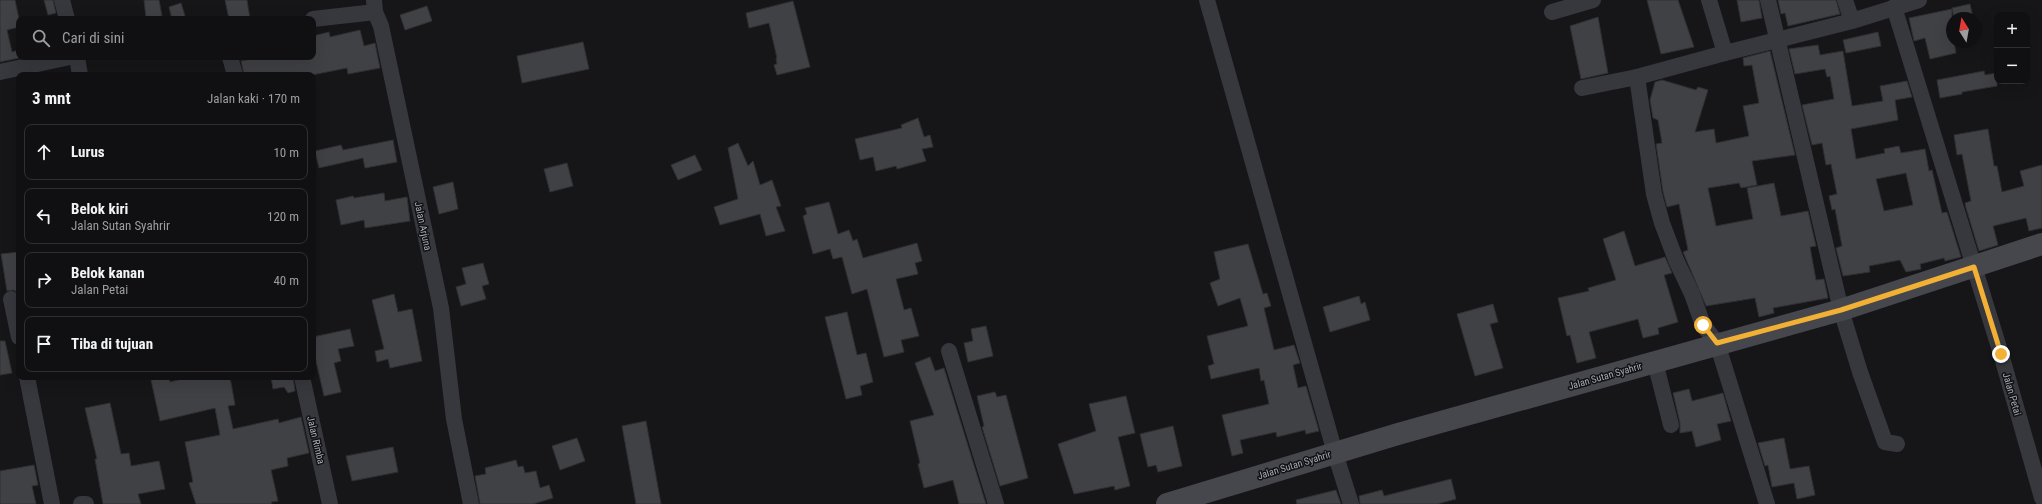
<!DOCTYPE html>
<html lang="id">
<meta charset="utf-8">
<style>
body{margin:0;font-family:"Roboto Condensed",sans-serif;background:#19191b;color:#f1f3f6}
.controls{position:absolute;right:12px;top:12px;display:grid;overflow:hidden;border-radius:8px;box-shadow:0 4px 16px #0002}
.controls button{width:36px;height:36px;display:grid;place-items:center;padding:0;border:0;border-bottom:1px solid #303032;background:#101012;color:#f1f3f6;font:20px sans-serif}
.compass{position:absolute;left:1946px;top:12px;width:36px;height:36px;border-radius:50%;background:#101012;box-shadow:0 4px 16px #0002;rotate:349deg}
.stop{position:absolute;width:12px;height:12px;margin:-9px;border:3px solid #f2b134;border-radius:50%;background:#fff}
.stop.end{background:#f2b134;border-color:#fff;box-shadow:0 1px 4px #0008}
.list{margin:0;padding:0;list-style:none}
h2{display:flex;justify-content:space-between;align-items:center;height:52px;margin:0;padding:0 16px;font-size:17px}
h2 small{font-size:13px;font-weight:400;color:#9c9d9f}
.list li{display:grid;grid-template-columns:26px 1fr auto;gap:12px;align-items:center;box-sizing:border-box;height:56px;margin:0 8px 8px;padding:0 8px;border:1px solid #303032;border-radius:8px}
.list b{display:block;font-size:15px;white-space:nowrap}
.list p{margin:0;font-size:13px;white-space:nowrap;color:#9c9d9f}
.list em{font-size:13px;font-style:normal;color:#9c9d9f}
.icon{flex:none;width:22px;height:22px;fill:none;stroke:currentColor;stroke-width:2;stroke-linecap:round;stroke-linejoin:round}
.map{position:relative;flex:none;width:2042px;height:504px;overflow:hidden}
.search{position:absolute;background:#101012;box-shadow:0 4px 16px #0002;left:16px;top:16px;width:300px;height:44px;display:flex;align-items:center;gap:10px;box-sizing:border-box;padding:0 14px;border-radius:8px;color:#9c9d9f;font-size:15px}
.panel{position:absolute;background:#101012;box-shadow:0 4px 16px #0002;left:16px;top:72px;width:300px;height:308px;border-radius:8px}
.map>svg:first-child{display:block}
.building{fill:#404145;stroke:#303034;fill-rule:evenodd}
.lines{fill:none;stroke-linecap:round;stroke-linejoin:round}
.street{stroke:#37383d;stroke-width:16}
.secondary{stroke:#45474d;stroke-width:22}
.route{stroke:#f2b134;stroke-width:5}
.labels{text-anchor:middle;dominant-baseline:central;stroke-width:3;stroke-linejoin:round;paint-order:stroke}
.street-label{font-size:10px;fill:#a8adb8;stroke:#111113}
</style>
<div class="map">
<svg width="2042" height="504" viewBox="0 0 2042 504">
<rect width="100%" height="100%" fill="#161618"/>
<!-- building -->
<g class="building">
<polygon points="0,0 15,0 19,19 19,27 7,30 12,52 19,50 19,58 0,62"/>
<polygon points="44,0 53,0 56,13 48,15"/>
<polygon points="144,0 159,0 162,16 146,18"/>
<polygon points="225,0 247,0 250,19 229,19"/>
<polygon points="1647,0 1678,0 1694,47 1661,54"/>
<polygon points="1737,0 1759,0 1762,18 1741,22"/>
<polygon points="1778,0 1836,0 1840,14 1788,26 1785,13 1781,14"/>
<polygon points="793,1 810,67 777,75 774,65 777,64 776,58 777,58 769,23 749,28 746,13"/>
<polygon points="181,3 186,19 172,19 169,7"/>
<polygon points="1970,4 1973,18 1954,18 1952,8"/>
<polygon points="427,6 432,21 405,30 400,15"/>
<polygon points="1952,9 1952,42 1954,42 1956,53 1930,59 1925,38 1914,41 1909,18"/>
<polygon points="1598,17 1608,73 1581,79 1570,26"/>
<polygon points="360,30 364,46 375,43 380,68 348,74 347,68 312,75 244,75 241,61 262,57 313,57 313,36 329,32 330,37"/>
<polygon points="1878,32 1881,46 1846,53 1843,40"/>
<polygon points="583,42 589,69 522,83 517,56"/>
<path d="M 1818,45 L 1820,55 L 1843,51 L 1852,106 L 1883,101 L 1880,86 L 1907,81 L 1912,97 L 1895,100 L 1898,120 L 1851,129 L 1856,159 L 1885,153 L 1884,149 L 1899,146 L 1901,153 L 1925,149 L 1929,171 L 1932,170 L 1942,213 L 1947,212 L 1961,257 L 1945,261 L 1944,258 L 1920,264 L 1921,269 L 1906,272 L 1900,260 L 1869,266 L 1870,272 L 1843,276 L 1836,248 L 1842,246 L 1835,209 L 1832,210 L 1829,196 L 1837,194 L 1831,164 L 1826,165 L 1822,143 L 1812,145 L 1802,105 L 1834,99 L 1830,76 L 1827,77 L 1825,69 L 1795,74 L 1789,49 ZM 1906,173 L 1913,205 L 1884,211 L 1876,179 Z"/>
<polygon points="1770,51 1795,155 1752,161 1757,185 1741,188 1739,183 1708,188 1716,226 1753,219 1747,188 1774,183 1781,216 1808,211 1816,246 1810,247 1816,280 1824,279 1828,298 1773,308 1774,313 1759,317 1755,298 1706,306 1683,252 1688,250 1679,204 1667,207 1663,192 1656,144 1662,143 1658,120 1653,118 1650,100 1655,82 1662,80 1696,90 1698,87 1708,90 1695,132 1714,129 1716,143 1749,136 1743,106 1759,103 1752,65 1744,66 1743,58"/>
<polygon points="1984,71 1985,75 1997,73 1997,86 1962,92 1962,94 1940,98 1937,80"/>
<polygon points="918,118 924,137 930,135 933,147 922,149 926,161 897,169 896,166 876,171 873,157 860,160 855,139 902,128 901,125"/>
<polygon points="1988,129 1994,166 1997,166 2002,192 2024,186 2020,171 2042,165 2042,228 2029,231 2026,218 1993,226 1998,245 1979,251 1966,208 1965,203 1971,201 1962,154 1957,155 1954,135"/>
<polygon points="393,140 397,162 365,168 363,158 319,168 315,151 341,145 343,150"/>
<polygon points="738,143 748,166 753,161 760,185 772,180 781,206 776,207 785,231 766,236 760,214 720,225 714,207 738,199 728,148"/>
<polygon points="695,155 702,170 678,180 671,165"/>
<polygon points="567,163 573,186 550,192 544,169"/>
<polygon points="453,182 458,209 439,214 433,187"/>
<polygon points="384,193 385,201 407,197 410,221 365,228 364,220 341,225 336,200 353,196 354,198"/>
<polygon points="829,202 838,234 849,230 853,241 857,239 863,258 917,243 922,261 915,263 918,274 896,279 904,310 911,308 919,336 901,340 904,352 884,357 867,289 852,294 842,257 833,259 830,249 813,254 803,216 807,214 805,208"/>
<polygon points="1624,231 1635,266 1665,257 1672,273 1664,275 1678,322 1658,328 1659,334 1643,338 1638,319 1589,332 1596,358 1577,363 1570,335 1567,336 1558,298 1589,291 1588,288 1616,280 1603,239"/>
<polygon points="1248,244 1263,294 1267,293 1271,306 1264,308 1274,350 1294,345 1300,363 1293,365 1298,388 1306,386 1319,431 1306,434 1305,430 1277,437 1276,432 1240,440 1243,453 1232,456 1222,415 1269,404 1264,380 1261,381 1259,368 1211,379 1208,366 1214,364 1207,336 1248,326 1240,298 1218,306 1210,283 1220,279 1214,252"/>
<polygon points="19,252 19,294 14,290 7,291 1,254"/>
<polygon points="483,263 489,284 482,286 486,299 461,306 456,287 466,284 462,268"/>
<polygon points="394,294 398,312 412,309 422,361 390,368 388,359 377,362 375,351 384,349 372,300"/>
<polygon points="1359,296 1361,304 1365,302 1370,320 1330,332 1323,307"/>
<polygon points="1493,304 1498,322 1490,324 1503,368 1475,376 1457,314"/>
<polygon points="847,312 857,355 866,353 873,382 860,386 862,395 846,399 825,317"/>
<polygon points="986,326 993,356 968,362 964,343 973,341 971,329"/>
<polygon points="350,329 354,346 338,349 341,361 334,363 341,392 324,396 313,348 313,337"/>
<polygon points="0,341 5,341 12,373 0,375"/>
<polygon points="930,357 935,371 944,368 986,504 959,504 953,480 924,488 918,464 920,463 910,421 934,415 915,363"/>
<polygon points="166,377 169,377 170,382 190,377 230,377 235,405 228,406 233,429 278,419 279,423 301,417 309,453 287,458 288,466 271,470 278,501 271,502 272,504 196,504 189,483 193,482 185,442 220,435 215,408 160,421 151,380"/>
<polygon points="271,377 293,377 295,391 288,393 284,387 273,389"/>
<polygon points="1689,389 1692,401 1723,393 1731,421 1717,424 1721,440 1696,447 1692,431 1680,433 1680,423 1673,393"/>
<polygon points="995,392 997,397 1006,395 1028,478 1000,486 982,427 984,426 977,396"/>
<polygon points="1126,396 1135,433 1118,437 1130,486 1115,490 1114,486 1074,494 1058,444 1096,431 1089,404"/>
<polygon points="110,403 121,454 129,453 131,466 159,461 165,489 138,494 141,504 103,504 95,459 97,459 85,408"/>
<polygon points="646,421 661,504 636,504 622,426"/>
<polygon points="1173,426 1182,466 1158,472 1156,465 1148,467 1140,434"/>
<polygon points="577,438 585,461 560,470 552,446"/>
<polygon points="1784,438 1790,469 1809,466 1815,495 1797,499 1794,483 1772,487 1768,465 1765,466 1758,443"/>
<polygon points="393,447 398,472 352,481 346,456"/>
<polygon points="516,460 518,467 523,466 525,473 536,471 540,488 549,485 553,498 533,504 480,504 475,476 486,474 485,468"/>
<polygon points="34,465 38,485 32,486 36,504 0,504 0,471"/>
<polygon points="1451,479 1456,499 1437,504 1360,504 1359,496 1382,490 1384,496"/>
<polygon points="1336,490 1341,504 1297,504 1296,500"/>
</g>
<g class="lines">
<!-- street -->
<g class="street">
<polyline points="62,0 67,19"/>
<polyline points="374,0 375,12 381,26 441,308 454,419 471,504"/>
<polyline points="1207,0 1335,453 1351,504"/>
<polyline points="1709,0 1725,53 1852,21 1919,0"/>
<polyline points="1768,0 1841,310 1860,372 1885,442 1897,444"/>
<polyline points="1845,0 1852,21"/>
<polyline points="1894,7 2001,354 2042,498"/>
<polyline points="1552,12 1593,0"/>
<polyline points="313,19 375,12"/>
<polyline points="77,57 80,75"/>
<polyline points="230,57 235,75"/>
<polyline points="0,72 70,57"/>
<polyline points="1637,77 1654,194 1662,223 1676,260 1692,294 1703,325 1717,343 1767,504"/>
<polyline points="1582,88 1637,77 1725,53"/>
<polyline points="11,299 19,337"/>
<polyline points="949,351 996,504"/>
<polyline points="1655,362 1671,425"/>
<polyline points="27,377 52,504"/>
<polyline points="302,377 330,504"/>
<polyline points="81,504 86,504"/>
</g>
<!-- secondary -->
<polyline class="secondary" points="1167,504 1398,434 1841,310 2042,244"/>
</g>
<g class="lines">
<!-- route -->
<polyline class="route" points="1703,325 1717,343 1841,310 1974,267 2001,354"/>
</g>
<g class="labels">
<!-- street labels -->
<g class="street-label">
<text transform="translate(423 226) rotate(78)">Jalan Arjuna</text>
<text transform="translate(1605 376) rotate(-16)">Jalan Sutan Syahrir</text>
<text transform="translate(2012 394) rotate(74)">Jalan Petai</text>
<text transform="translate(316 440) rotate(77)">Jalan Rimba</text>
<text transform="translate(1294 465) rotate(-17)">Jalan Sutan Syahrir</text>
</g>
</g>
</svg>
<div class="controls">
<button>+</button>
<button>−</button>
</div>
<svg class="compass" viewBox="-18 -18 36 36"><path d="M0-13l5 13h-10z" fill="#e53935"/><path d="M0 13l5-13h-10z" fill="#9c9d9f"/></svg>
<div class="stop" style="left:1703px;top:325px"></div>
<div class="stop end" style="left:2001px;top:354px"></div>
<div class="search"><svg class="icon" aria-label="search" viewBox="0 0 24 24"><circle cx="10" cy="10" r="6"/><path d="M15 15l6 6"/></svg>Cari di sini</div>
<section class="panel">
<h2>3 mnt<small>Jalan kaki · 170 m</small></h2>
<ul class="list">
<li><svg class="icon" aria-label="ahead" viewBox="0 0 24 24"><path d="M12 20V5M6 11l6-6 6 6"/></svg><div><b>Lurus</b></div><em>10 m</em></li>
<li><svg class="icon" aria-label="left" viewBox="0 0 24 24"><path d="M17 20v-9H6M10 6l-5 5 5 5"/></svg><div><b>Belok kiri</b><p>Jalan Sutan Syahrir</p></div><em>120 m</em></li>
<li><svg class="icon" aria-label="right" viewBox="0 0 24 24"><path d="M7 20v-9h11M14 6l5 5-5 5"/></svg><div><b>Belok kanan</b><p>Jalan Petai</p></div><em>40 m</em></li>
<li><svg class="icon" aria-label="arrive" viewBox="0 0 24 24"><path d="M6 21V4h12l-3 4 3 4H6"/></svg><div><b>Tiba di tujuan</b></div></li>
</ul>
</section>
</div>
